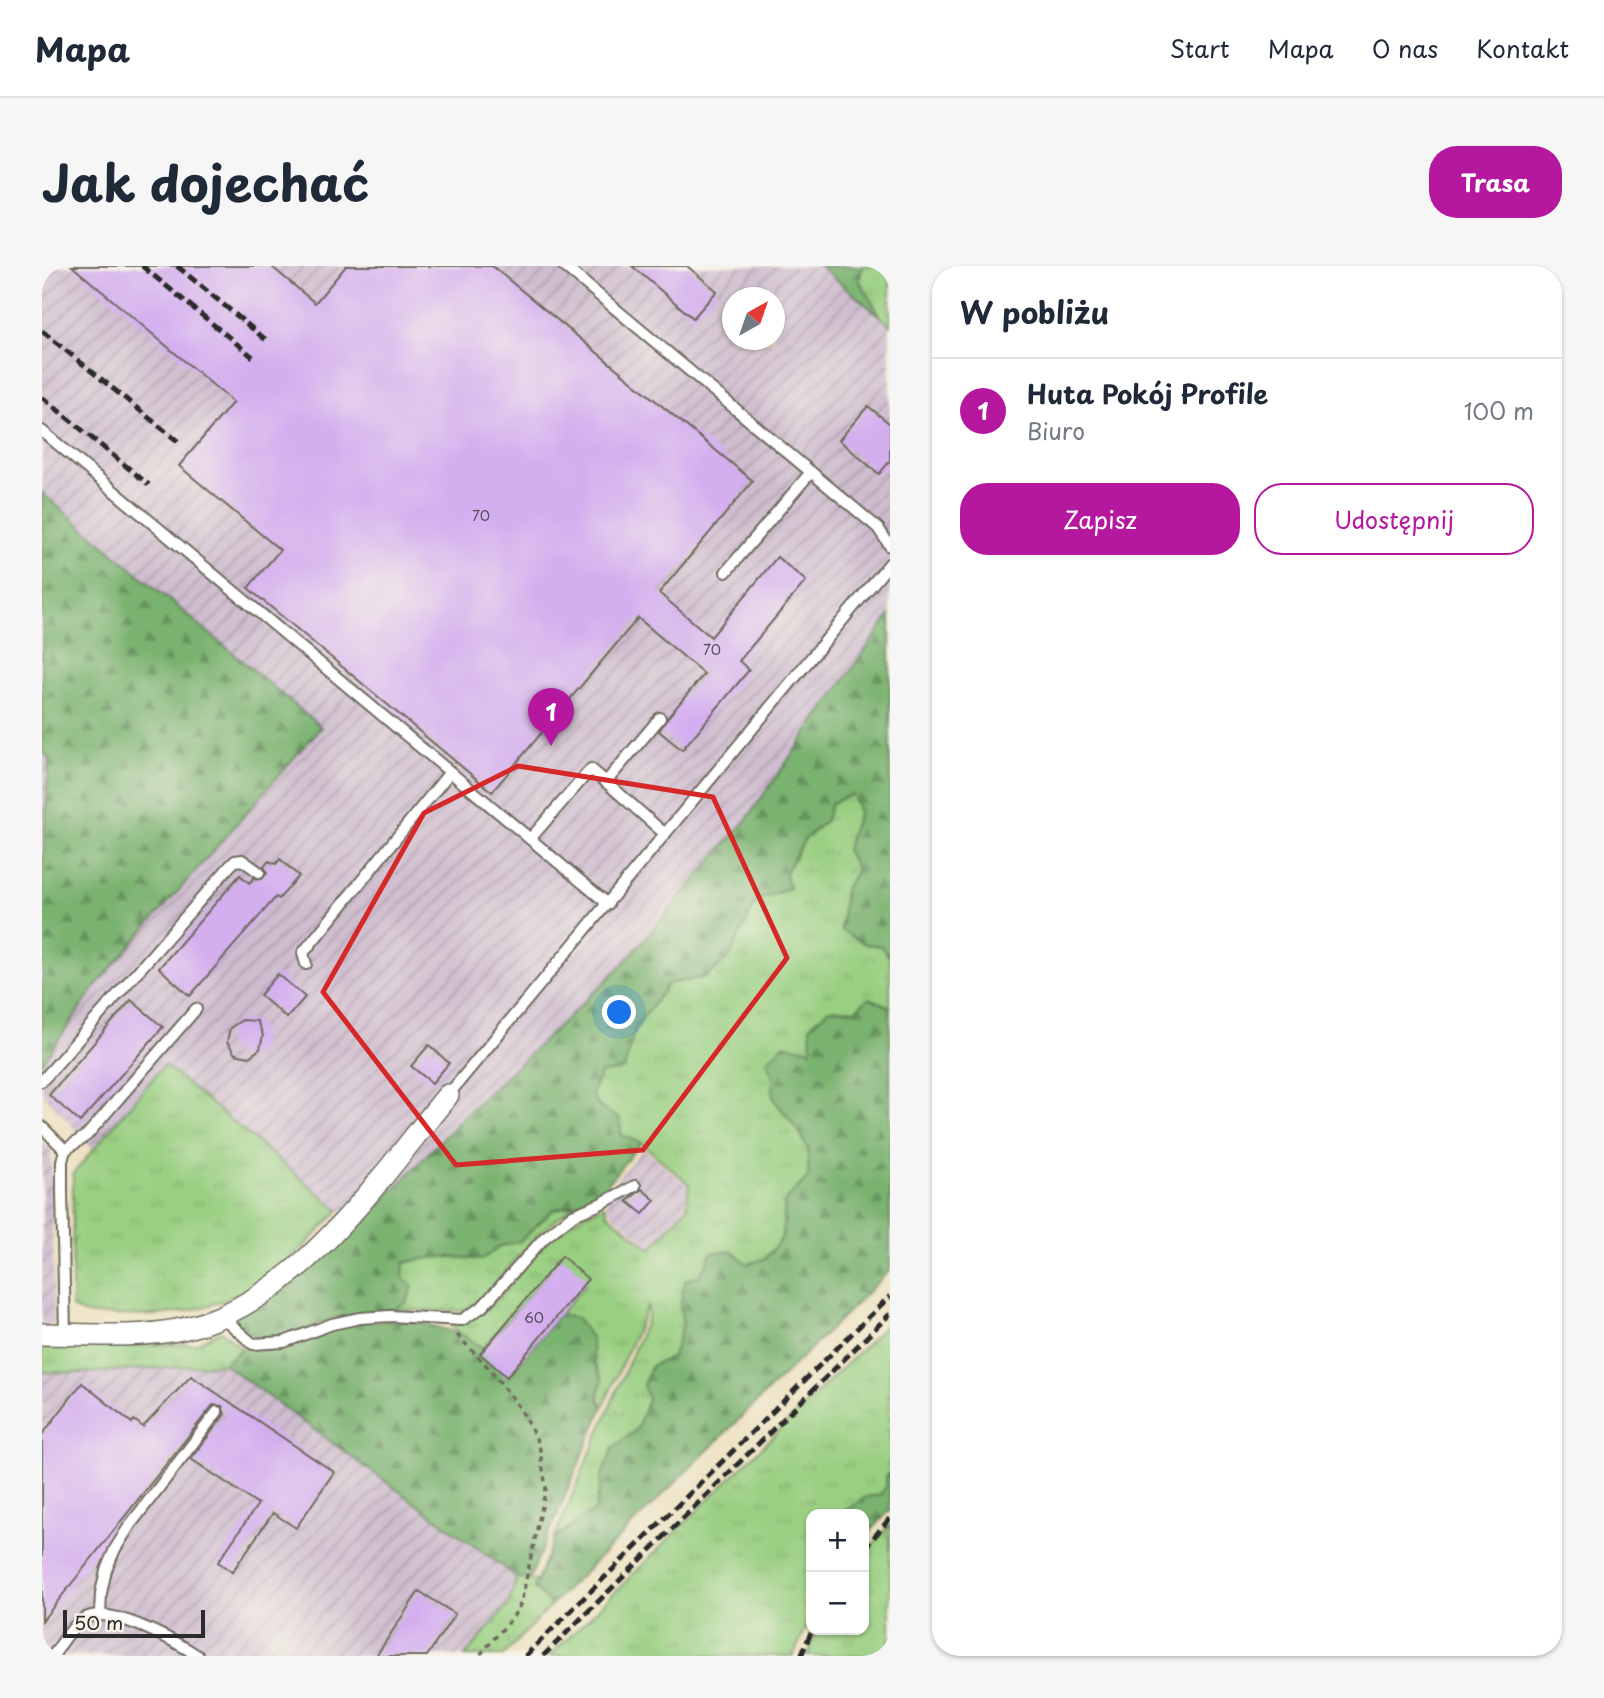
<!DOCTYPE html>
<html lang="pl">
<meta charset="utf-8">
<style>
body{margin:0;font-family:"Playpen Sans",sans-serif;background:#f6f6f7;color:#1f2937}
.controls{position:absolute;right:21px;bottom:21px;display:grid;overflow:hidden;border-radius:14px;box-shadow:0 2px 5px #0004}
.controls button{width:63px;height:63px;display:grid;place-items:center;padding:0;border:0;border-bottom:2px solid #e0e1e3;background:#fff;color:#1f2937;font:35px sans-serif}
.compass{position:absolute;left:680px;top:21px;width:63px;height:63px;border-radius:50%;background:#fff;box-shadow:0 2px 5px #0004;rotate:40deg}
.scale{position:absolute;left:21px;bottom:18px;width:142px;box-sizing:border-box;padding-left:7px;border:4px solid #2b2b2b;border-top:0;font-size:19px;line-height:24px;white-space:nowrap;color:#2b2b2b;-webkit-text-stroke:5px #f7f3e8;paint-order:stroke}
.you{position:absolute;left:578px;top:747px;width:24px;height:24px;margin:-18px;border:5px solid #fff;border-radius:50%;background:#1a73e8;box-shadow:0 0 0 10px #1a73e833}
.badge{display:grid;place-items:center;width:46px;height:46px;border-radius:50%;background:#b5179e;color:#fff;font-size:23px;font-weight:700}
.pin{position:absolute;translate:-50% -58px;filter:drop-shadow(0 2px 4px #0008)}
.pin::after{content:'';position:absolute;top:37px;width:24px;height:21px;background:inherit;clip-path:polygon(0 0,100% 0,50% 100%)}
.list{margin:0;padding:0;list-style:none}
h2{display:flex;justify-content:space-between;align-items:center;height:91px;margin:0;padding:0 28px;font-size:30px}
h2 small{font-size:23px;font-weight:400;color:#747a83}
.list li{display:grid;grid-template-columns:46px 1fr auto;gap:21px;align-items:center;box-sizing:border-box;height:105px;padding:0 28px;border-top:2px solid #e0e1e3}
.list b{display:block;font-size:26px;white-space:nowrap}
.list p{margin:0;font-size:23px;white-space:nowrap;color:#747a83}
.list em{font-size:23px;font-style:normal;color:#747a83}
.actions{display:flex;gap:14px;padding:21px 28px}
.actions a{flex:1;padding:16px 0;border:2px solid #b5179e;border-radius:28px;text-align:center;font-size:24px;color:#b5179e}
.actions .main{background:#b5179e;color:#fff}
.map{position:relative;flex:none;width:848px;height:1390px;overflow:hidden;border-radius:28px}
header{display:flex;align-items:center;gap:42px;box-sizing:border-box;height:98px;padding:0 35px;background:#fff;border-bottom:2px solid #e0e1e3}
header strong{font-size:33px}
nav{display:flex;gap:38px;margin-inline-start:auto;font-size:24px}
.intro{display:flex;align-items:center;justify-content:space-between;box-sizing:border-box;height:168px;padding:0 42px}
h1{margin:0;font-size:49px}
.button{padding:18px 32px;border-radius:28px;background:#b5179e;color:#fff;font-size:24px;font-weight:700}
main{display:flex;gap:42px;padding:0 42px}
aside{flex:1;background:#fff;border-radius:28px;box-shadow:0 2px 5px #0004}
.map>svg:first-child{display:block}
.industrial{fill:url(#industrial-furrows);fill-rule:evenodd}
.grass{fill:url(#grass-tufts);stroke:#627d56;stroke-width:2}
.forest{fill:url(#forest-firs);stroke:#526e4d;stroke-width:2}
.building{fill:#d4afef}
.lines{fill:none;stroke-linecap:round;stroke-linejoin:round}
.lane-casing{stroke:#6f6a5e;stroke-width:14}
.street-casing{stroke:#6f6a5e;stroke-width:24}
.path{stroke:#6f6a5e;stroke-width:3.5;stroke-dasharray:5 5;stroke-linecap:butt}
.lane{stroke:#fff;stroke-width:10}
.street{stroke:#fff;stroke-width:21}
.rail{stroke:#2b2b2b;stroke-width:5;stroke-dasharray:10 5;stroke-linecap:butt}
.marked{fill:none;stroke:#d62828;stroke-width:5;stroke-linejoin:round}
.labels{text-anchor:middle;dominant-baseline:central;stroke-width:5;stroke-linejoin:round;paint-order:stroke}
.number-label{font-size:14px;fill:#554c5c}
</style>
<header>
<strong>Mapa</strong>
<nav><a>Start</a><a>Mapa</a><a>O nas</a><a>Kontakt</a></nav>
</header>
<div class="intro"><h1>Jak dojechać</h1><a class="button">Trasa</a></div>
<main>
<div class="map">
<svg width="848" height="1390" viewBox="0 0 848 1390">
<defs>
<pattern id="industrial-furrows" width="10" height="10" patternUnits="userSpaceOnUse" patternTransform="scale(1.75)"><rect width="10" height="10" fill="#cfbdcf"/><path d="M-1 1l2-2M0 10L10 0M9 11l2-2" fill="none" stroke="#a89aa8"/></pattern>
<pattern id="grass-tufts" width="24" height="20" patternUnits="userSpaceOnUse" patternTransform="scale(1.75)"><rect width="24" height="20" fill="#99cf81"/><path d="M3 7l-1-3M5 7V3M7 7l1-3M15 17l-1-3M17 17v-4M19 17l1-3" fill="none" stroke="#84b270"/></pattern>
<pattern id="forest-firs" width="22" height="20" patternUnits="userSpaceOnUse" patternTransform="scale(1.75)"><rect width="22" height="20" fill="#7ab26f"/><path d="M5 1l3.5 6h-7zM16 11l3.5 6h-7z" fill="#64915b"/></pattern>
</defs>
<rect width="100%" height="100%" fill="#f7f3e8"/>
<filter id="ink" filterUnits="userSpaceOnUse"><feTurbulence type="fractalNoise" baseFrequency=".0143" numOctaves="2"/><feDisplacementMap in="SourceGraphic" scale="14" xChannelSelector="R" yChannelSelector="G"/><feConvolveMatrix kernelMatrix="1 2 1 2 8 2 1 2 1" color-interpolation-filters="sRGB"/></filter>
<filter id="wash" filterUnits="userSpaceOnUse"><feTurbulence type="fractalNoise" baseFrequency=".00686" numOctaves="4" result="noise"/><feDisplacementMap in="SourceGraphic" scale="28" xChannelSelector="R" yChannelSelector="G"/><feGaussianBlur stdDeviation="1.57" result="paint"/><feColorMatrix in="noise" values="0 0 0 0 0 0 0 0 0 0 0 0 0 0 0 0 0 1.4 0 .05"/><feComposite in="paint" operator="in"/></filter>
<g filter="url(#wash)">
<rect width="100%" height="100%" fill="#ece0be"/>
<!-- industrial -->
<g class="industrial">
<path d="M 0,0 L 778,0 L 848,59 L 848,349 L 704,554 L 578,702 L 424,847 L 317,960 L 122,799 L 51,883 L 0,827 L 0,797 L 57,716 L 279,461 L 0,227 ZM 690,32 L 732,32 L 732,74 L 690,74 Z"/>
<polygon points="0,486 7,492 0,611"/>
<polygon points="0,876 9,884 12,1058 0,1059"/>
<polygon points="601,882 646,920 643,940 609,981 567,945 563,928"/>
<polygon points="182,1098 475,1311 466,1339 423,1390 0,1390 0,1106 41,1107"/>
</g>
<!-- grass -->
<g class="grass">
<polygon points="821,0 848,0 848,59 839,51 817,14"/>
<path d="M 811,528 L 817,546 L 804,583 L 815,605 L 803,622 L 799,663 L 823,678 L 839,680 L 848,692 L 848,741 L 827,733 L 813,744 L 787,743 L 770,784 L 731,812 L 731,832 L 758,867 L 766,884 L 766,911 L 743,935 L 740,972 L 723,993 L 658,1010 L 638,1040 L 641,1058 L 631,1091 L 610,1100 L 601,1118 L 606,1133 L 595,1163 L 571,1183 L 560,1210 L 554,1243 L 512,1273 L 606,1051 L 606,1039 L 561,1141 L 556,1131 L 560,1114 L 552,1097 L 549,1072 L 535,1052 L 517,1049 L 543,1019 L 516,997 L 441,1082 L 417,1067 L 410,1058 C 452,1055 478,1000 507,973 C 526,956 540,949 563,939 L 565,947 L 609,983 L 645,941 L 647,918 L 599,877 L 579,869 L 577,853 L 556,840 L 550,828 L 558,808 L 582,802 L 593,763 L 626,717 L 663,711 L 687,692 L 714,635 L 747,622 L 743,607 L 763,573 L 784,554 L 789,537 Z"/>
<path d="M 122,799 L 297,944 C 235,1012 181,1054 83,1049 C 66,1049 45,1052 30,1042 L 31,908 Z"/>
<path d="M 535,938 L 498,966 L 438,1034 L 420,1045 L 351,1044 L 365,1036 L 361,1011 L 362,997 C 389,990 411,989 439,994 L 459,980 L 478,975 L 511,944 Z"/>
<polygon points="848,1055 848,1207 844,1210 844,1221 838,1229 824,1231 800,1248 769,1248 769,1351 751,1390 508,1390"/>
<polygon points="179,1065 200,1082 182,1098 41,1107 0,1106 0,1082 153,1078"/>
<polygon points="848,1258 848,1390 765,1390 776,1364 822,1364 822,1290"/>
<polygon points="475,1311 495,1315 492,1322 509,1339 461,1390 423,1390 466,1339"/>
</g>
<!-- forest -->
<g class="forest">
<polygon points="778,0 821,0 817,14 839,51"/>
<polygon points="0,227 279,461 57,716 0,797 0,612 7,492 0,486"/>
<path d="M 848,349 L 848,692 L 839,680 L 823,678 L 799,664 L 803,622 L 815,605 L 804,583 L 817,546 L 810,528 L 789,537 L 784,554 L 763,573 L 743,607 L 747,622 L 714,635 L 687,692 L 663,711 L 626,718 L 593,763 L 582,803 L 558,808 L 550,828 L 556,840 L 578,853 L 579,869 L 599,877 L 557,928 L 535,938 L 511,944 L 478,975 L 459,980 L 439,994 C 411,989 389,990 362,997 L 361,1011 L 371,1020 L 365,1036 L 351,1044 L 290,1053 L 242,1071 L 215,1073 L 188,1051 L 307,958 L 317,960 L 424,848 L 578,702 L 704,554 Z"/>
<polygon points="827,732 848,741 848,1004 509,1339 492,1322 512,1273 554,1243 560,1210 571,1182 595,1163 606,1133 601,1119 610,1099 631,1091 641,1058 638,1040 643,1014 658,1010 669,987 691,985 705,998 723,993 740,972 743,935 766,911 766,884 758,867 731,832 731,812 725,795 742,778 769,784 768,760 787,743 813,744"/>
<polygon points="517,1049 535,1052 549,1072 552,1097 560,1114 556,1131 561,1141 488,1312 475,1311 182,1098 200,1082 243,1080 292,1062 320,1056 350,1054 380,1057 417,1067 441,1082 470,1105"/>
<polygon points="848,1207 848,1244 822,1272 822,1248 800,1247 824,1231 838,1229 844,1221 844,1210"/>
</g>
<g id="blocks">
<!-- building -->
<g class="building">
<polygon points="30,0 229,0 273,37 304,0 450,0 711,215 617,327 669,371 735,291 764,315 697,395 707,404 640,484 617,465 626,451 662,408 596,352 450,526 206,322 238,284 137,200 191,136"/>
<polygon points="590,0 645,0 675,25 651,52"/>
<polygon points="826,140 848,158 848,195 837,208 797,174"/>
<polygon points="238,593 257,610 237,633 234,631 148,730 117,702 198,609 207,617 212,612 220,613 225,607 222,600 227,595 234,598"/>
<polygon points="236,708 263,731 245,752 218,729"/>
<polygon points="89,734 121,761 38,856 7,829"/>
<polygon points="200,754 215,755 221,769 218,783 207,791 193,788 185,776 188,762"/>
<polygon points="387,779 407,797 390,817 369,800"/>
<polygon points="600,923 613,934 601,948 585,935"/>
<polygon points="520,990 546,1013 465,1111 438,1088"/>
<polygon points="149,1110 292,1206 254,1262 231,1247 190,1306 176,1296 216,1238 149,1193 183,1148 180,1140 171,1139 0,1355 0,1169 40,1117 90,1157 92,1154 101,1161"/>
<polygon points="377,1325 413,1348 385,1390 334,1390"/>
</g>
</g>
</g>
<g filter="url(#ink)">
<use href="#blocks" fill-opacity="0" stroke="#6f6a5e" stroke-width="2"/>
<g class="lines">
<!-- lane casing -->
<g class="lane-casing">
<g id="lane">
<polyline points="522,0 836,262 848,280"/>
<polyline points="0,165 566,638"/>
<polyline points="684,306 769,206"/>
<polyline points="618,452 564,516 623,568"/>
<polyline points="488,573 549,503 564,516"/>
<polyline points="264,698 261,687 408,506"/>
<polyline points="0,815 187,601 193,595 200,594 217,606"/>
<polyline points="406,829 848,297"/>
<polyline points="0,861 23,884 20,895 20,925 23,1068"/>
<polyline points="23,884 45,869 154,743"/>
<polyline points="179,1050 211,1078 242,1076 290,1058 318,1052 348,1050 420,1054 440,1041 502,972 531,949 556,939 593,920"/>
<polyline points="58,1349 59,1327 64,1304 73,1283 88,1259 175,1146"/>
<path d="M 11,1390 C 20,1377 28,1362 42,1353 C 65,1337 135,1376 156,1390"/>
</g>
</g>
<!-- street casing -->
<g class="street-casing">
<path id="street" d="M 0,1068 C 51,1068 110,1074 159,1058 C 264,1024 339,910 406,829"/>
</g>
<!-- path -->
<polyline class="path" points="415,1069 445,1100 478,1142 497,1178 504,1222 479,1337 471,1351 437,1390"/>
<!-- lane -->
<use href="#lane" class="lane"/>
<!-- street -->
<use href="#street" class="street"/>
<!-- rail -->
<g class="rail">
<polyline points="100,0 211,91"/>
<polyline points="135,0 224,74"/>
<polyline points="0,65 138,177"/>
<polyline points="0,131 107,219"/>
<polyline points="822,1283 848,1252"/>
<polyline points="483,1390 848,1030"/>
<polyline points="501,1390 848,1048"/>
<polyline points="759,1390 770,1364"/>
</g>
</g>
</g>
<!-- marked area -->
<path class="marked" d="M 476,500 L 671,531 L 745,692 L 601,884 L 414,899 L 281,726 L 382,547 Z"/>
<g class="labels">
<!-- number labels -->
<g class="number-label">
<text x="439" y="249">70</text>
<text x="670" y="383">70</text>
<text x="492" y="1051">60</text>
</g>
</g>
</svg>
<div class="controls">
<button>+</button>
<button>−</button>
</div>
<svg class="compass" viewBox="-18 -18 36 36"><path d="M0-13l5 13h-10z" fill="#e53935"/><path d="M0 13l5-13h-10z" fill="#747a83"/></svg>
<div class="scale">50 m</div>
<div class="you"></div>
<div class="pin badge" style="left:509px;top:480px">1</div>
</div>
<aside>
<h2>W pobliżu<small></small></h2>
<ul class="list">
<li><span class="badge">1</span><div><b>Huta Pokój Profile</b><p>Biuro</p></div><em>100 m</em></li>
</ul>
<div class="actions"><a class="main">Zapisz</a><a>Udostępnij</a></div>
</aside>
</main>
